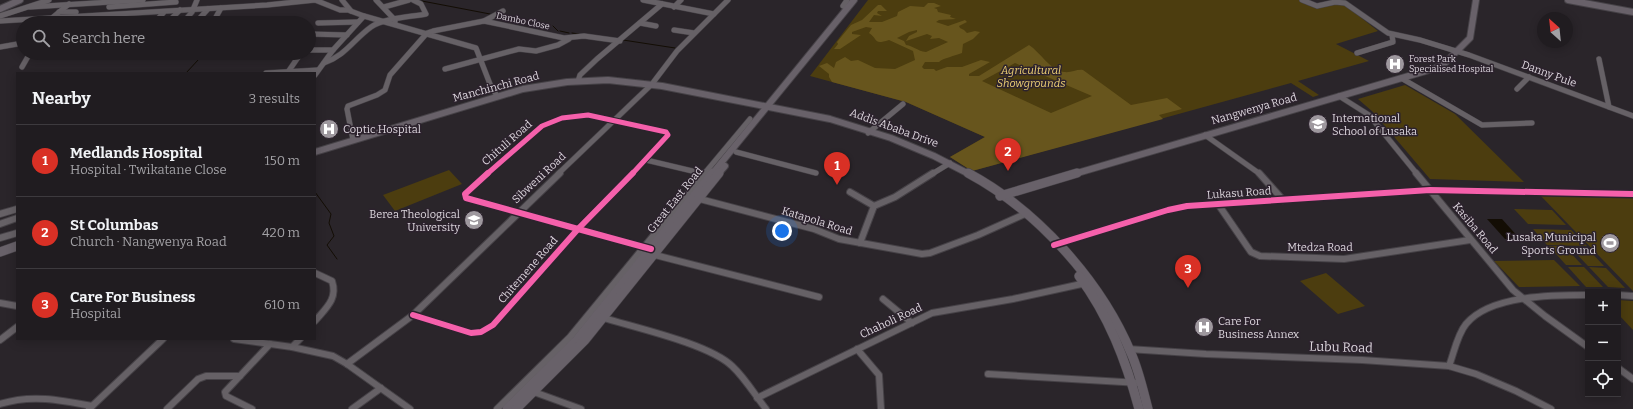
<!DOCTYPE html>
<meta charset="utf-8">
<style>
body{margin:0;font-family:Bitter,serif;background:#2d292d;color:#f1f3f6}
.controls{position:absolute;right:12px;bottom:12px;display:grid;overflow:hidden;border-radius:0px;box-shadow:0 2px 10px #0003}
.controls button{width:36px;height:36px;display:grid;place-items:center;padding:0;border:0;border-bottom:1px solid #3d3a3e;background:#201c20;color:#f1f3f6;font:20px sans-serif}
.compass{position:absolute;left:1537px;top:12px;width:36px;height:36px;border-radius:50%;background:#201c20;box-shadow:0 2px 10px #0003;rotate:333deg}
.you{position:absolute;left:782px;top:231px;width:14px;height:14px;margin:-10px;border:3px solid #fff;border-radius:50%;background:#1a73e8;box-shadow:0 0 0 6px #1a73e833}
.badge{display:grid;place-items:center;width:26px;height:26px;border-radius:50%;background:#d93025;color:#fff;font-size:13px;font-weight:700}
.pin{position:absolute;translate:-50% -33px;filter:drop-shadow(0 1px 2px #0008)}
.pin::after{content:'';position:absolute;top:21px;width:14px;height:12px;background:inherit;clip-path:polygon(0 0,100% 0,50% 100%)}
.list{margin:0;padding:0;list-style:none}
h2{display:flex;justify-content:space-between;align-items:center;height:52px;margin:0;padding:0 16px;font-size:17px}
h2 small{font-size:13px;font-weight:400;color:#a2a1a5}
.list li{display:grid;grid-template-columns:26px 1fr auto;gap:12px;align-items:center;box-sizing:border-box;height:72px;padding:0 16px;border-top:1px solid #3d3a3e}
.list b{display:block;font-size:15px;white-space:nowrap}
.list p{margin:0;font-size:13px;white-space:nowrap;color:#a2a1a5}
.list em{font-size:13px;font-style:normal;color:#a2a1a5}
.icon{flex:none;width:22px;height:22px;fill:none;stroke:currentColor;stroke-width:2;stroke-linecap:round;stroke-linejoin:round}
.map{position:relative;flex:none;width:1633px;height:409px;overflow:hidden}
.search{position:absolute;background:#201c20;box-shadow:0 2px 10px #0003;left:16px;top:16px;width:300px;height:44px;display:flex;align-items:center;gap:10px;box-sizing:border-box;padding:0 14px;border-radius:22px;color:#a2a1a5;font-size:15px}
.panel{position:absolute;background:#201c20;box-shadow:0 2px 10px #0003;left:16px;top:72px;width:300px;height:268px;border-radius:0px}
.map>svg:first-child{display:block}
.green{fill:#4c3d0f}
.forest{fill:#67551d;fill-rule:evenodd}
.water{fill:#130d04}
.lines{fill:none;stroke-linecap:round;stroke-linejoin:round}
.stream{stroke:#130d04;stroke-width:1}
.minor-far1-casing{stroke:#464247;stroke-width:6}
.minor-casing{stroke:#464247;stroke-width:8}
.major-far1-casing{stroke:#464247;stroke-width:8}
.major-casing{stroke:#464247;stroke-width:10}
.minor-far1{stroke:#666166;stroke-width:5}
.minor{stroke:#666166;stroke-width:6}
.major-far1{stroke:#686169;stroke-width:6}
.major{stroke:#686169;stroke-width:9}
.cycleway-far1-casing{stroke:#2c222d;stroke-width:7}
.cycleway-casing{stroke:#2c222d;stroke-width:9}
.cycleway-far1{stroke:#f560ab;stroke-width:5}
.cycleway{stroke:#f560ab;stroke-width:6}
.labels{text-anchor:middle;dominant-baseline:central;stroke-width:3;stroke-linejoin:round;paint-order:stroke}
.far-street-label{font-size:9px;fill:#dcd6dd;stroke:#2c222d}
.far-poi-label{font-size:9px;fill:#dcd6dd;stroke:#2c222d;text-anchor:start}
.park-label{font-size:11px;font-style:italic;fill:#eed074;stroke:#2c222d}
.street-label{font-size:11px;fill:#dcd6dd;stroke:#2c222d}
.poi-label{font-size:11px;fill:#dcd6dd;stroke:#2c222d;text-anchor:start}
.near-street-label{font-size:13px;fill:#dcd6dd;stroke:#2c222d}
</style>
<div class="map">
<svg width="1633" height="409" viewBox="0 0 1633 409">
<rect width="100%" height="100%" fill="#2a252a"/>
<!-- green -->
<g class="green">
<polygon points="868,0 1299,0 1316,8 1337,3 1345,5 1378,31 1336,44 1369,61 1298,81 1319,95 1313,97 1291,83 972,171 950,157 985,137 906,102 810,76"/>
<polygon points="122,16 115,23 73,23 78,19"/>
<polygon points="1405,85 1455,114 1524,182 1430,179 1373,112 1358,99"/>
<polygon points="449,170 462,184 395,211 383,195"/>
<polygon points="1538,193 1633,195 1633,291"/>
<polygon points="1514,209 1552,210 1566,225 1528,224"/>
<polygon points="1533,229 1571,230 1587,246 1547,245"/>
<polygon points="1549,246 1564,246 1582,265 1566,265"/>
<polygon points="1570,247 1586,247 1604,266 1588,266"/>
<polygon points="1554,260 1580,286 1519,287 1494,261"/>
<polygon points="1568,267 1584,267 1603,287 1586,287"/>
<polygon points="1589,267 1606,268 1625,288 1608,287"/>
<polygon points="1326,273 1365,306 1338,314 1300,281"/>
<polygon points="1618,300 1633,301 1633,330 1618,314"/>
</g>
<!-- forest -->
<path class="forest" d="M 928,3 L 934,3 L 941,6 L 934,8 L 937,9 L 938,12 L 951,15 L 950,17 L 956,19 L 939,20 L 936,22 L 948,26 L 965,20 L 967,22 L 959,26 L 960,28 L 964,30 L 967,33 L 975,31 L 980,32 L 973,39 L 963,44 L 962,53 C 955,56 943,58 939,62 L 925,62 L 922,67 L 924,69 L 934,69 L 936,71 L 947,67 L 962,67 L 981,60 L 990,62 L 969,74 L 969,76 L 979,76 L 1029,45 C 1040,52 1050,70 1064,72 C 1071,73 1077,69 1083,70 L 1131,105 L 1167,98 L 1182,109 L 1159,115 L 1163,119 L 972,171 L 950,157 L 985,137 L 906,102 L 832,82 L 829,77 L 829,74 L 819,66 L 827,63 L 834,68 L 836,62 L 845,57 L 851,61 L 858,60 L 875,68 L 895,69 L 915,60 L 913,51 L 889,40 C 873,45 879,40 869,33 L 872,28 L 866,27 L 852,32 L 852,34 L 861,35 L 840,49 L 834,49 L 838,44 L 837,42 L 851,25 L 862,20 L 878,5 L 881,5 L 887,11 L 878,11 L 877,13 L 882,16 L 874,15 L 869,22 L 882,22 L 897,16 L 898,12 L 910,6 L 924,7 ZM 917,30 L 917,32 L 909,36 L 906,41 L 927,34 L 932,36 L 930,39 L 939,38 L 948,42 L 926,52 C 917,51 914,46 906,45 L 904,41 L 897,38 L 909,32 ZM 1015,63 L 1092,96 L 1051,113 L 982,81 Z"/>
<!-- water -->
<polygon class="water" points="1487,219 1502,219 1520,239 1505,239"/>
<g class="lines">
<!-- stream -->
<g class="stream">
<polyline points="422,1 490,14"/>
<polyline points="499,16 550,25"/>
<polyline points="553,26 558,31"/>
<polyline points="560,31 569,33"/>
<polyline points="572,33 579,34"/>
<polyline points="623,40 675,48"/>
<polyline points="186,73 199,59"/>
<polyline points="488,85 493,93"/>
<polyline points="315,192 331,214 329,223 334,236 327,245 337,259"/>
</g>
<!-- minor-far1 casing -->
<g class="minor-far1-casing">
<g id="minor-far1">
<polyline points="342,0 351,11"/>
<polyline points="376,0 395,20 395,22"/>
<polyline points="643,0 714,14"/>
<polyline points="1302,0 1317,6 1335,2 1345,3 1388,33 1420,40 1469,55 1633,116"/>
<polyline points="843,6 847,0"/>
<polyline points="30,7 143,0"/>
<polyline points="109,7 176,2"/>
<polyline points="384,7 409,0"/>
<polyline points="674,7 681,0"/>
<polyline points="59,12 76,12"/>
<polyline points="0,16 49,0"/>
<polyline points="364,16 476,48 490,84 497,96"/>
<polyline points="216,17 221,8"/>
<polyline points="52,18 69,4"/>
<polyline points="187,18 192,12 197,0"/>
<polyline points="199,19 208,9"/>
<polyline points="157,20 164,12"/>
<polyline points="0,21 267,5 315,0 340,10 348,10 364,16 333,50 315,75"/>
<polyline points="484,21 503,11"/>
<polyline points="167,23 180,10"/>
<polyline points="318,23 358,22"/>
<polyline points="640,23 656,26"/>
<polyline points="674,30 694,33"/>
<polyline points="309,34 347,35"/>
<polyline points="0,47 23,43"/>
<polyline points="309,50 333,50"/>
<polyline points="1357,53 1393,42 1392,35"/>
<polyline points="1599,59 1609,107"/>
<path d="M 324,63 C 346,55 353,40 371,27 C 384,18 410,17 426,14 L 421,4 L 413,0"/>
<polyline points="22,67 30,53"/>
<polyline points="445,69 519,49 536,51 558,45 569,39"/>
<polyline points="288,72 301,53"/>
<polyline points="266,73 318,70"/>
<polyline points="1401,78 1482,125 1532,123"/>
<polyline points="578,81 580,75 597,59 662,4"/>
<polyline points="1517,89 1529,77"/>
<polyline points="1339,96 1369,115 1417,174"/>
<polyline points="868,133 903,104"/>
<polyline points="1205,135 1260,174"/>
<polyline points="353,140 347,109 348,106 377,95 385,90 390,75 427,33 433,31 484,21 564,38 584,36 620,41"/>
<polyline points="736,152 816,173"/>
<polyline points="646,160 705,174"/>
<polyline points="487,174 542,126 562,118 588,115 666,132 668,135 632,174"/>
<polyline points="558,174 652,84 677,51 728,0"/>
<polyline points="704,174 750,119"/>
<polyline points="932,174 950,163"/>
</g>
</g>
<!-- minor casing -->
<g class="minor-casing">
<g id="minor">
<polyline points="488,173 465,194 466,198 578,229"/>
<polyline points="700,173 707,175"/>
<polyline points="1259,173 1283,200"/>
<polyline points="1416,173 1513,290 1545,316 1588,347"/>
<polyline points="850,192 874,206"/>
<polyline points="696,198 814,229 839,239 922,254 930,253 978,235 1027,213"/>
<polyline points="1218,204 1251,252 1260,256 1344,259 1470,240"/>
<polyline points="0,214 17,209"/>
<polyline points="0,224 17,218"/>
<polyline points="578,229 651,249"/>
<polyline points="578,229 633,173"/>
<polyline points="0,238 17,233"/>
<polyline points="860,243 874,206 895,197 933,173"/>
<polyline points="1056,244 1168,210 1187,206 1430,190 1633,194"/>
<polyline points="655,255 819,297"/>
<path d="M 315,273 L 332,281 C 338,299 326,308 315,321"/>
<polyline points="1618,295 1633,296"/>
<polyline points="883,299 912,323"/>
<polyline points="0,303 17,306"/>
<polyline points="413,315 471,333 481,332 493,325 578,229"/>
<path d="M 604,318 C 637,328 709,344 732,366 C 745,378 755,395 766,409"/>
<polyline points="234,339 292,347 333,356 347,364 410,409"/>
<polyline points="0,340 17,327"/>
<polyline points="292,347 300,339"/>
<polyline points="857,349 879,375 881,409"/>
<polyline points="1128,349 1206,354 1362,360 1449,366 1476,374 1516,391 1551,409"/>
<polyline points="347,364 413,315 560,173"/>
<path d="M 1449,366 C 1454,353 1457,335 1466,324 C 1490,295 1553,295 1588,295"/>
<polyline points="1618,368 1633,379"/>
<polyline points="988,374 1140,383"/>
<polyline points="534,392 581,409"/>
<polyline points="757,398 932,313 1013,299 1086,283"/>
<path d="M 0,404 C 31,394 61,400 92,406"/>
<polyline points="89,409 163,339"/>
<polyline points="167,409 198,379 206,376 240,376"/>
<polyline points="252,409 226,396 225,392 270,344"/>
<polyline points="352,409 381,388"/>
<polyline points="497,409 570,337 705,173"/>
</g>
</g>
<!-- major-far1 casing -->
<g class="major-far1-casing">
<g id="major-far1">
<polyline points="1568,0 1633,12"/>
<polyline points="0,9 20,0"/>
<polyline points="315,152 523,89 567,82 608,80 662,86 830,119 891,138 934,156 969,174"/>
<polyline points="712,174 854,0"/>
<polyline points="718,174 725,166"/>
<polyline points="1074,174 1436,68 1446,62 1470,38 1476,0"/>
</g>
</g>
<!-- major casing -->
<g class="major-casing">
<g id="major">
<path d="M 968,173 C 1037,210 1101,281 1131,353 C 1139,371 1143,390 1148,409"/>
<polyline points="1000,196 1077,173"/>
<polyline points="0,252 17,246"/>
<path d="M 1079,276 C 1109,316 1126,361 1139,409"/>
<polyline points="507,409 576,341 713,173"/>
<polyline points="516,409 585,340 719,173"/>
</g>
</g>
<!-- minor-far1 -->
<use href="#minor-far1" class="minor-far1"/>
<!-- minor -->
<use href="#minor" class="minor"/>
<!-- major-far1 -->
<use href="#major-far1" class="major-far1"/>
<!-- major -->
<use href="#major" class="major"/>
<!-- cycleway-far1 casing -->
<g class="cycleway-far1-casing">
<polyline id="cycleway-far1" points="487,174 542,126 562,118 588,115 666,132 668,135 632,174"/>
</g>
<!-- cycleway casing -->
<g class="cycleway-casing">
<g id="cycleway">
<polyline points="488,173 465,194 466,198 578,229"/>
<polyline points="578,229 651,249"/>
<polyline points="578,229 633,173"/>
<polyline points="1054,245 1168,210 1187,206 1430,190 1633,194"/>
<polyline points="413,315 471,333 481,332 493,325 578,229"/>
</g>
</g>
<!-- cycleway-far1 -->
<use href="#cycleway-far1" class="cycleway-far1"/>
<!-- cycleway -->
<use href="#cycleway" class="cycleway"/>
</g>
<!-- icons -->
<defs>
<g id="hospital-disc" transform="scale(1)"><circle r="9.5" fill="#9e989e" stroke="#2c222d"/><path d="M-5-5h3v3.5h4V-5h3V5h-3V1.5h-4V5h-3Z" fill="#fff"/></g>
<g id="school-disc" transform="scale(1)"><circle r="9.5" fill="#9e989e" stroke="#2c222d"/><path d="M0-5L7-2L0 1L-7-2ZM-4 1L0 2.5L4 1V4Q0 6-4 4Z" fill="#fff"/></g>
<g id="university-disc" transform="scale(1)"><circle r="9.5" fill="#9e989e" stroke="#2c222d"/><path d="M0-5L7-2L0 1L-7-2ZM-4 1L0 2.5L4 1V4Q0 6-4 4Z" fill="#fff"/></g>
<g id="stadium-disc" transform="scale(1)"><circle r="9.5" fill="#9e989e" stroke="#2c222d"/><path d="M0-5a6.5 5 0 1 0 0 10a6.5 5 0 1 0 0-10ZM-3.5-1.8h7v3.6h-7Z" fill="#fff"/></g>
</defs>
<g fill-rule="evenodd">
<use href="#hospital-disc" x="1395" y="64"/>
<use href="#school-disc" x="1318" y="124"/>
<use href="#hospital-disc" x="329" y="129"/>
<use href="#university-disc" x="474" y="220"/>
<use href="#stadium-disc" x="1610" y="243"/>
<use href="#hospital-disc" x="1204" y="327"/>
</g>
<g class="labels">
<!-- far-street labels -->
<g class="far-street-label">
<text transform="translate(523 21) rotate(12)">Dambo Close</text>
</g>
<!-- far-poi labels -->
<g class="far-poi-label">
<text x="1409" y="59">Forest Park<tspan x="1409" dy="10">Specialised Hospital</tspan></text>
</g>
<!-- park labels -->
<g class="park-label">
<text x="1031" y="70">Agricultural<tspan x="1031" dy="13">Showgrounds</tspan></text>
</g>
<!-- street labels -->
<g class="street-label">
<text transform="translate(1549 74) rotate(20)">Danny Pule</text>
<text transform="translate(496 87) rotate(-15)">Manchinchi Road</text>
<text transform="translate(1254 109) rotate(-16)">Nangwenya Road</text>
<text transform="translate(894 128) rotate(20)">Addis Ababa Drive</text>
<text transform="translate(507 143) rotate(-41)">Chituli Road</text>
<text transform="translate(539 178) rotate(-43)">Sibweni Road</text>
<text transform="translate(1239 193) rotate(-4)">Lukasu Road</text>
<text transform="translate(675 200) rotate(-51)">Great East Road</text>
<text transform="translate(817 221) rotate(17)">Katapola Road</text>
<text transform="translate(1475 228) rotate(50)">Kasiba Road</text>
<text x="1320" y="247">Mtedza Road</text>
<text transform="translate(528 270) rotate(-49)">Chitemene Road</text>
<text transform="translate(891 321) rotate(-25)">Chaholi Road</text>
</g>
<!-- poi labels -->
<g class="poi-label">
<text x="1332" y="118">International<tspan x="1332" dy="13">School of Lusaka</tspan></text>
<text x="343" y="129">Coptic Hospital</text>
<text x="460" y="214" text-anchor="end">Berea Theological<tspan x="460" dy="13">University</tspan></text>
<text x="1596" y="237" text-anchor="end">Lusaka Municipal<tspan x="1596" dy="13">Sports Ground</tspan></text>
<text x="1218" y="321">Care For<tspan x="1218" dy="13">Business Annex</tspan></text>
</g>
<!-- near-street labels -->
<g class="near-street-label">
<text transform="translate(1341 347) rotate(2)">Lubu Road</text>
</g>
</g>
</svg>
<div class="controls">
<button>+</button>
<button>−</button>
<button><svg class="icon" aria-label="locate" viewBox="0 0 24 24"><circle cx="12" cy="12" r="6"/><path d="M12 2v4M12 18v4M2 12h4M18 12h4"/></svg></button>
</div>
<svg class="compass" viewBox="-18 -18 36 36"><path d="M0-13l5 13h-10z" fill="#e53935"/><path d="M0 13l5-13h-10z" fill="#a2a1a5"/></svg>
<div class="you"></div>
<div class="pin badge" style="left:837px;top:185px">1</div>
<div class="pin badge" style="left:1008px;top:171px">2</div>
<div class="pin badge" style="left:1188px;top:288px">3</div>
<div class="search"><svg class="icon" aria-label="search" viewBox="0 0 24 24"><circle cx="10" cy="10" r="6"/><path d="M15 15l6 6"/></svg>Search here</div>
<section class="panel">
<h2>Nearby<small>3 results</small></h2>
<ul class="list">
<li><span class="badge">1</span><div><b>Medlands Hospital</b><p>Hospital · Twikatane Close</p></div><em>150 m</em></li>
<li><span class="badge">2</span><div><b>St Columbas</b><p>Church · Nangwenya Road</p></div><em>420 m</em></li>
<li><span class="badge">3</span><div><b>Care For Business</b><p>Hospital</p></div><em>610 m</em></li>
</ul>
</section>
</div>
